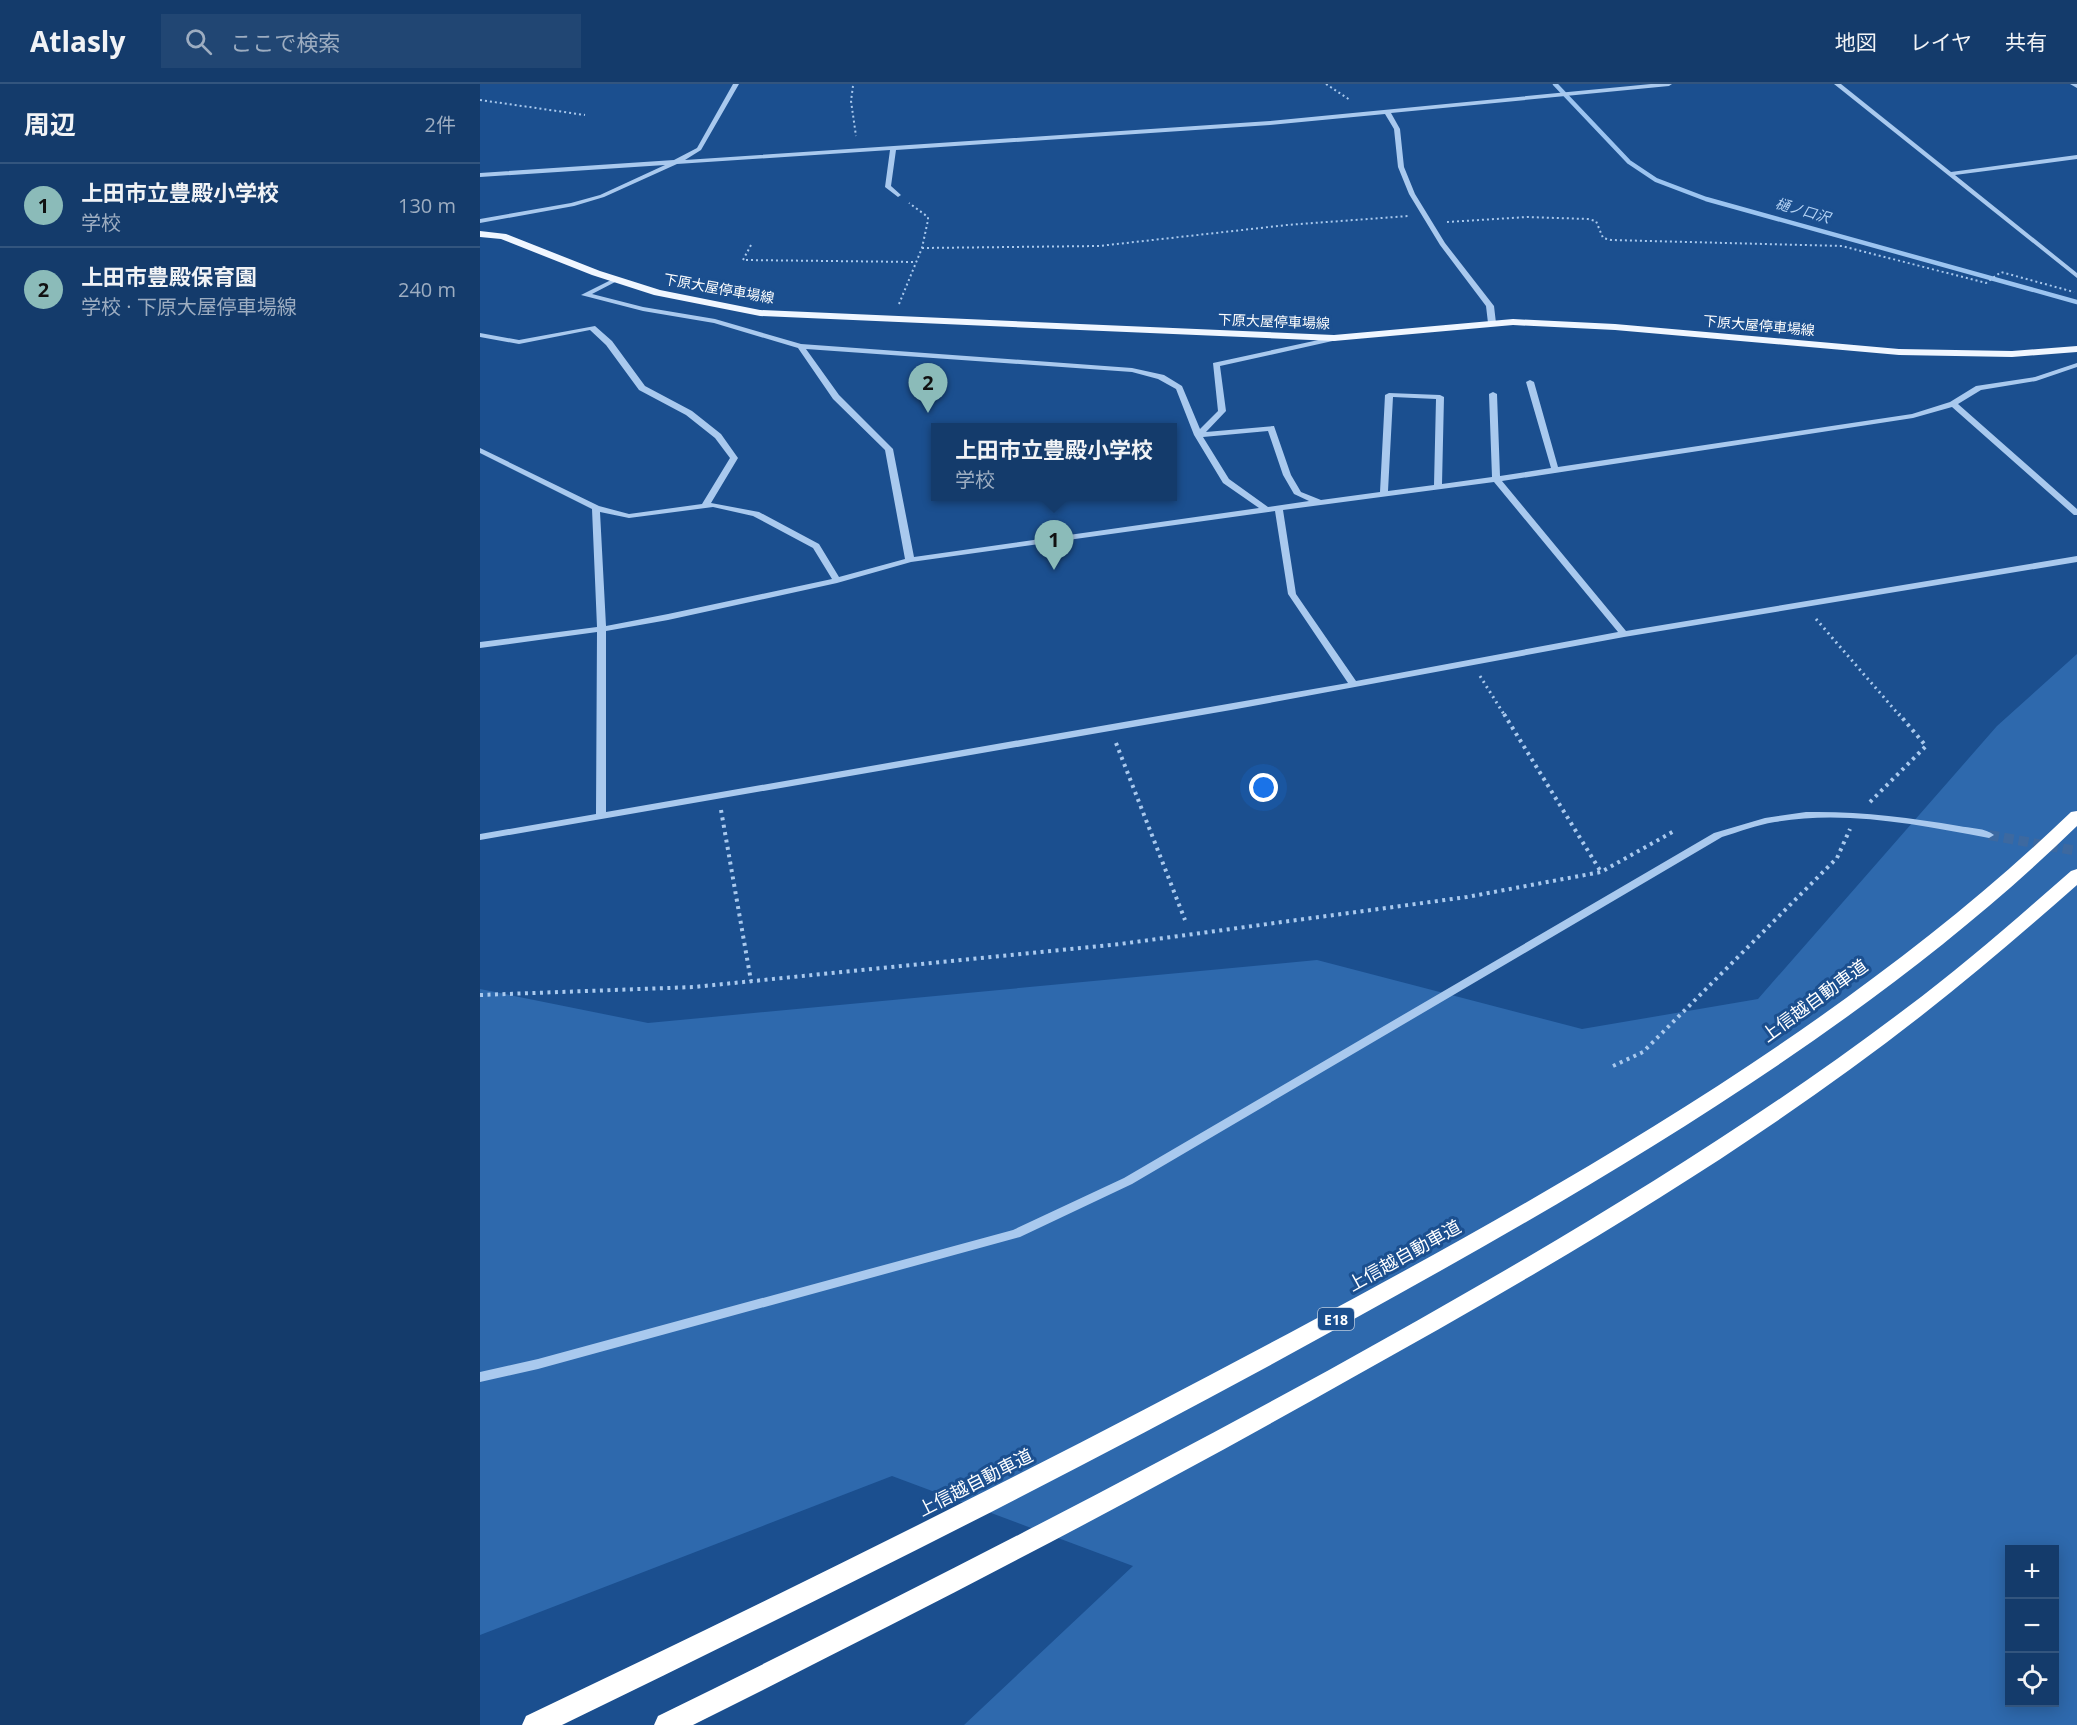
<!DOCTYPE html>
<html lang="ja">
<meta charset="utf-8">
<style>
body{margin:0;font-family:"Open Sans","Noto Sans JP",sans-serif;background:#214673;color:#f1f3f6}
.controls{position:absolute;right:18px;bottom:18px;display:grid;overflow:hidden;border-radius:0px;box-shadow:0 3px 15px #0003}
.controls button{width:54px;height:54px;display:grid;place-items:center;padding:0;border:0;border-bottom:2px solid #33557e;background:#143b6b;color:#f1f3f6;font:30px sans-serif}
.you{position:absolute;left:784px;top:704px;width:21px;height:21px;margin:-15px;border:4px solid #fff;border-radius:50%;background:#1a73e8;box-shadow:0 0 0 9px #1a73e833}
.badge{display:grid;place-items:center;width:39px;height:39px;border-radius:50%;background:#8bbbb9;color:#111;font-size:20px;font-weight:700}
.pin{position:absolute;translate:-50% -50px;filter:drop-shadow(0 2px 3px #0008)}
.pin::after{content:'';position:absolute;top:32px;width:21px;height:18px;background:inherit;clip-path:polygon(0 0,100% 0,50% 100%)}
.popup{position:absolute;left:451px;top:339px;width:246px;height:78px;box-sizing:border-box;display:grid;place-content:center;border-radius:0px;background:#143b6b;filter:drop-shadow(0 2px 4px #0005);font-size:20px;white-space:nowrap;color:#9dadc1}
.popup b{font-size:22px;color:#f1f3f6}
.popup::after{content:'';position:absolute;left:50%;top:100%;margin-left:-12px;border:12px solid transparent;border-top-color:#143b6b}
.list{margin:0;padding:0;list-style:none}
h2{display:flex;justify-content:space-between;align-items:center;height:78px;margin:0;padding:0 24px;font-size:26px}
h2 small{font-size:20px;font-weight:400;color:#9dadc1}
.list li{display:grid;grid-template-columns:39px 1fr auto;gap:18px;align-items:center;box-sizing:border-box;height:84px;padding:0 24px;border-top:2px solid #33557e}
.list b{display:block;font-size:22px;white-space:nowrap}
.list p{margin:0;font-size:20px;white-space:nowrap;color:#9dadc1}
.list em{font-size:20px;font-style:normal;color:#9dadc1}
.icon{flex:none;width:33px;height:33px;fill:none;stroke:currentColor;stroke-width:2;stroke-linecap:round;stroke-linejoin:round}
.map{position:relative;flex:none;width:1597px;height:1641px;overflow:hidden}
header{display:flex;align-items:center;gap:36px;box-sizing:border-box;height:84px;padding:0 30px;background:#143b6b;border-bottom:2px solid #33557e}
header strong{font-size:28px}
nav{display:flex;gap:33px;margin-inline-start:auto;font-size:21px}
.search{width:420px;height:54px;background:#214673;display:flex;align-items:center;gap:15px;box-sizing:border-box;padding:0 21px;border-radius:0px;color:#9dadc1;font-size:22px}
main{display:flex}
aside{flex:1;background:#143b6b}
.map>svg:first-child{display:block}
.green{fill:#2e69ad;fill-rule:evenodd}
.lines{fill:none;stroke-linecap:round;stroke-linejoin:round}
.stream{stroke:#9cc4f0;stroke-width:4.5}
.minor-tunnel{stroke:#3d69a0;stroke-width:10;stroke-dasharray:10 5;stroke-linecap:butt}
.path-far2{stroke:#a9c9ee;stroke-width:2;stroke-dasharray:2 3;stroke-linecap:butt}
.path-far1{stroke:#a9c9ee;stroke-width:3;stroke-dasharray:2 4;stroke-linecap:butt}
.path{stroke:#a9c9ee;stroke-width:4;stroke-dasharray:3 4.5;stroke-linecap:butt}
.minor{fill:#a9c9ee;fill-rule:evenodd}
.major{fill:#f0f6ff;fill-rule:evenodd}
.highway{fill:#fff;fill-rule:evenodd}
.labels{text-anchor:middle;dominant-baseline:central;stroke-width:6;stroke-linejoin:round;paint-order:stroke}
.far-water-label{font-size:14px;font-style:italic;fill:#b5d3f5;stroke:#1b4f8f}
.far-street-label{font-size:14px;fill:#fff;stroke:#1b4f8f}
.shield{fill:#1b4f8f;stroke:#bbcadd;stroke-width:1.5}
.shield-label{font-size:14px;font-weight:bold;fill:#fff}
.near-street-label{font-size:18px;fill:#fff;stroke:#1b4f8f}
</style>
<header>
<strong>Atlasly</strong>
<div class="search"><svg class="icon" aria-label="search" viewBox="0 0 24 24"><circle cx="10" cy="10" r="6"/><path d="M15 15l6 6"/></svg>ここで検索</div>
<nav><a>地図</a><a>レイヤ</a><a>共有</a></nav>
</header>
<main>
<aside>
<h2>周辺<small>2件</small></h2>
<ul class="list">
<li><span class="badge">1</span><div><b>上田市立豊殿小学校</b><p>学校</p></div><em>130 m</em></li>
<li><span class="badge">2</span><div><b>上田市豊殿保育園</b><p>学校 · 下原大屋停車場線</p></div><em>240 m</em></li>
</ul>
</aside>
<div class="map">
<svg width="1597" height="1641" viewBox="0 0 1597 1641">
<rect width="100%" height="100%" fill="#1b4f8f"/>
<!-- green -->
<path class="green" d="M 1597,570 L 1597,1641 L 484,1641 L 653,1482 L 412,1392 L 0,1551 L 0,905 L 168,939 L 837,876 L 1102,945 L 1278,915 L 1517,642 ZM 1530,1466 L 1574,1466 L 1574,1618 L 1530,1618 Z"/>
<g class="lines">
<!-- stream -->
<polyline class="stream" points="1075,0 1149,78 1176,96 1226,115 1597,218"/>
<!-- minor-tunnel -->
<polyline class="minor-tunnel" points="1509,751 1597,767"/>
<!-- path-far2 -->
<g class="path-far2">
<polyline points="846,0 870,16"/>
<polyline points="373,2 371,17 376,52"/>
<polyline points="0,16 105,31"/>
<polyline points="967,138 1047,133 1108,135 1116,137 1123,154 1131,156 1362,162 1506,199 1521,188 1594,208"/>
<polyline points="271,161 263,176 436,178"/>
<polyline points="442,164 619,162 807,141 928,132"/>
<polyline points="419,220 442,164 448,136 448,133 429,119"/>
</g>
<!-- path-far1 -->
<g class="path-far1">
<polyline points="1336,535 1420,632"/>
<polyline points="1000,592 1025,632"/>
</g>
<!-- path -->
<g class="path">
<polyline points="1024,630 1121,788"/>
<polyline points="636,659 705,836"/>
<polyline points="1390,718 1446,662 1419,630"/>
<polyline points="241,726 271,897"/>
<polyline points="0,911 214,903 640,860 987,813 1121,788 1196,746"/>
<polyline points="1133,982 1163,968 1357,774 1370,745"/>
</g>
<!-- minor -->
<g class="minor">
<polygon points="253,0 259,0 221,66 205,76 790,37 1171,0 1192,0 1189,2 911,29 920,45 924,83 935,110 965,159 1014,222 1016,239 1012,241 1008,239 1006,222 960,161 929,110 918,83 914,45 905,30 790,41 416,66 411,102 421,111 418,113 405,103 410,66 197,80 124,113 94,122 0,139 0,135 91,119 120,111 185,81 0,93 0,89 194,76 217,64"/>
<polygon points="1354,0 1361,0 1471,88 1597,71 1597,75 1475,91 1597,189 1597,194"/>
<polygon points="1590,0 1597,0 1597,4"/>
<path d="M 137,193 L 140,195 L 139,196 L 112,210 L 163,223 L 235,235 L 321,260 L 652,284 L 684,291 L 702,302 L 720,345 L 738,327 L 733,279 L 857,252 L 857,256 L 740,282 L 746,327 L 726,348 L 794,342 L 811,391 L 821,408 L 841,416 L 900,408 L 905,311 L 909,309 L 960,311 L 964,313 L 962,400 L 1012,393 L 1009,310 L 1013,308 L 1017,310 L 1020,392 L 1071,384 L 1046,298 L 1050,296 L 1054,298 L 1078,383 L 1432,330 L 1470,318 L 1496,302 L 1555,293 L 1597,279 L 1597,283 L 1556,297 L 1501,306 L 1478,320 L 1597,425 L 1597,431 L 1594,431 L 1472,323 L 1433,334 L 1022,397 L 1146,547 L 1597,472 L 1597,478 L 1144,553 L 751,626 L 0,756 L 0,750 L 116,730 L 117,548 L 0,564 L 0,558 L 117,543 L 112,425 L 0,369 L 0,364 L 119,422 L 149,430 L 222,420 L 250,374 L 235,354 L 206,331 L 159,306 L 126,261 L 110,246 L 39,260 L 0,253 L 0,249 L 39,256 L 115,242 L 132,257 L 165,302 L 212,327 L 241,350 L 258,374 L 231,419 L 279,428 L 339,460 L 359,493 L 425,475 L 405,366 L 353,315 L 318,264 L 234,239 L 163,227 L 101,211 ZM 326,265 L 652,288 L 678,295 L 696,305 L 714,351 L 743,399 L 779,424 L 434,473 L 413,365 L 359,311 ZM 913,313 L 956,315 L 954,401 L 908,407 ZM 788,347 L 803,391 L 814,410 L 829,417 L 788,423 L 749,395 L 723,353 ZM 1014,398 L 1138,548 L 876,597 L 816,510 L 803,426 ZM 233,423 L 273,432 L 333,464 L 352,495 L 188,530 L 126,542 L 120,428 L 149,434 ZM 795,427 L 808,510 L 868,599 L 126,728 L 126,547 L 188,536 L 357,499 L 431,478 Z"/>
<path d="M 1326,728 C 1378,727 1428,733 1479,742 C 1489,744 1506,744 1514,751 L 1509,754 C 1439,741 1366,726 1295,738 C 1276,741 1259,748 1242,753 L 652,1100 L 540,1153 L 58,1285 L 0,1298 L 0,1288 L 58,1275 L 533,1146 L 644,1094 L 1234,749 L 1285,734 Z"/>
</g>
<!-- major -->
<polygon class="major" points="0,147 26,150 120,187 180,206 280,226 854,251 1033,235 1135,240 1419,265 1532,267 1597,262 1597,268 1532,273 1419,271 1135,246 1033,241 854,257 280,232 174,211 112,191 21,155 0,153"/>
<!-- highway -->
<g class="highway">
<path d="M 1597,727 L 1597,742 C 1405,929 1153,1080 919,1210 C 645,1364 364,1504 82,1641 L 42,1641 L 46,1632 C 309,1507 571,1377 828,1239 C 1091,1098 1375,936 1591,728 Z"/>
<path d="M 1597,785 L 1597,801 C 1546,846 1495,890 1441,932 C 1263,1071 1067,1185 870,1295 C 655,1417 435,1530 213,1641 L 174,1641 L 178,1632 C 404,1521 628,1407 849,1286 C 1047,1176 1244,1062 1425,925 C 1483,882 1537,834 1591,787 Z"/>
</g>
</g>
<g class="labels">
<!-- far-water labels -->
<g class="far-water-label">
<text transform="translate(1323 126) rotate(16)">樋ノ口沢</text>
</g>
<!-- far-street labels -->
<g class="far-street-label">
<text transform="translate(239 204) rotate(10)">下原大屋停車場線</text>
<text transform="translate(794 237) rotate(2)">下原大屋停車場線</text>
<text transform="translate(1279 241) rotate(5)">下原大屋停車場線</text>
</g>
<!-- shield labels -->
<rect class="shield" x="838" y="1224" width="36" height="22" rx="4.5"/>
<g class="shield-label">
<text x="856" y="1235">E18</text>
</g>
<!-- near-street labels -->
<g class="near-street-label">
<text transform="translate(1334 916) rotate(-36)">上信越自動車道</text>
<text transform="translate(924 1171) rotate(-29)">上信越自動車道</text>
<text transform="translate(495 1398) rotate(-27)">上信越自動車道</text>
</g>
</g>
</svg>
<div class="controls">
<button>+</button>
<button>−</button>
<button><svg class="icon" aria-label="locate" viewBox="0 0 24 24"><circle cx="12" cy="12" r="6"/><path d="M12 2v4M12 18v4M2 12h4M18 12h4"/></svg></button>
</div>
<div class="you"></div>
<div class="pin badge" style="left:574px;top:486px">1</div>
<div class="popup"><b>上田市立豊殿小学校</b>学校</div>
<div class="pin badge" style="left:448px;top:329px">2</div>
</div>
</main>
